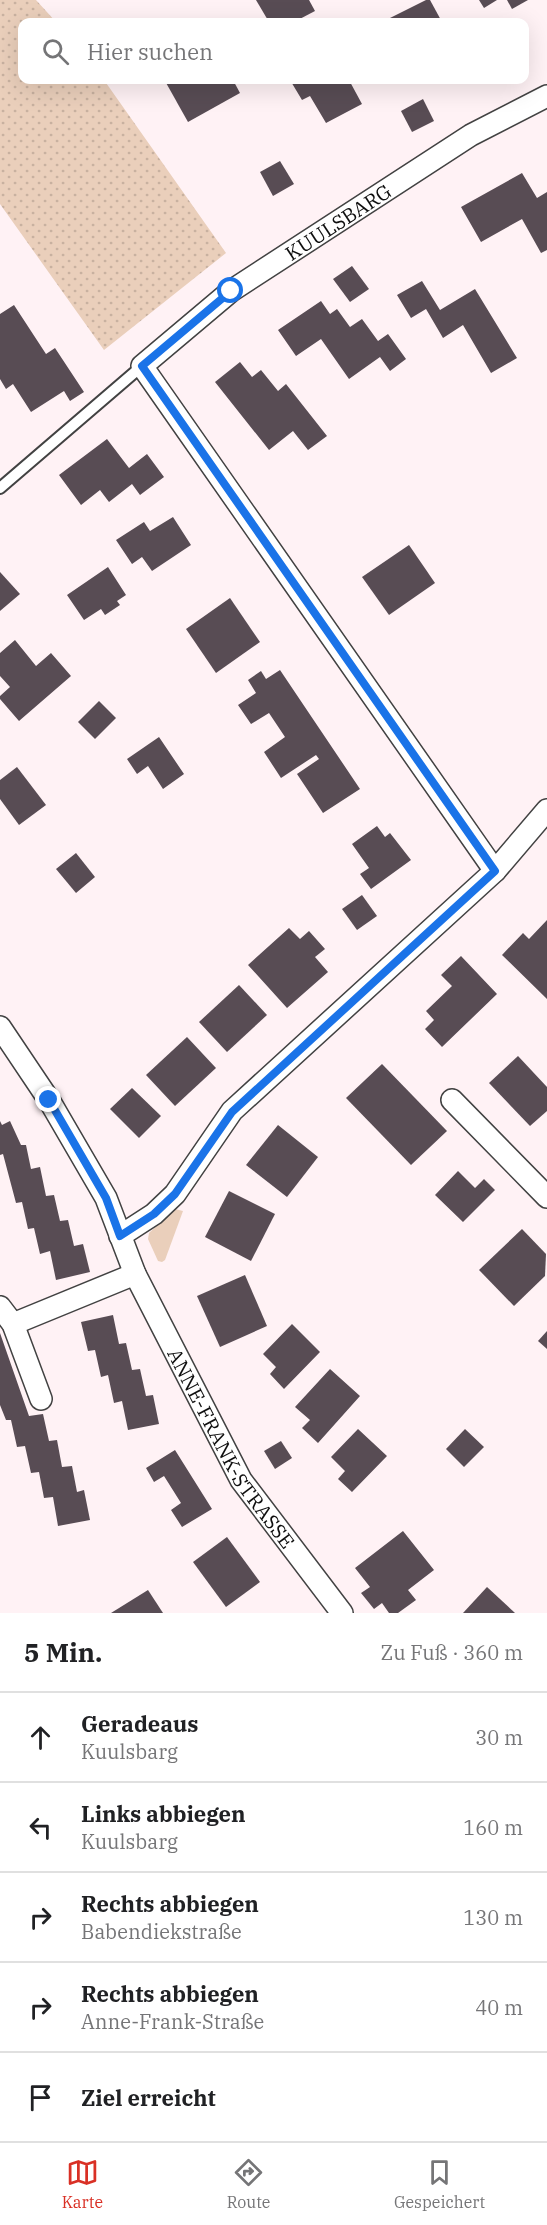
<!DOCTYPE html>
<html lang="de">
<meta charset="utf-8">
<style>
body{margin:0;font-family:"IBM Plex Serif",serif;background:#f6f6f6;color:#202124}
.stop{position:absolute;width:18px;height:18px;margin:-14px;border:4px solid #1a73e8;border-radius:50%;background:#fff}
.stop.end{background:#1a73e8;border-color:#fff;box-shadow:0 2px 6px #0008}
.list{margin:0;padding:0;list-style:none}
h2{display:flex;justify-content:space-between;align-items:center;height:78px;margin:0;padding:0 24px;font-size:26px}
h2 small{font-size:20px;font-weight:400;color:#757577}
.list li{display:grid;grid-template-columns:39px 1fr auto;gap:18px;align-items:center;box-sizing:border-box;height:90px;padding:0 24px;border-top:2px solid #e0e0e0}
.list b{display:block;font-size:22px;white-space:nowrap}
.list p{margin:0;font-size:20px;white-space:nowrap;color:#757577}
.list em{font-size:20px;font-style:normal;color:#757577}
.icon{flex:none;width:33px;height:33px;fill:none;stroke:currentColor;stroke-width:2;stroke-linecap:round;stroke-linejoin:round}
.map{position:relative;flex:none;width:547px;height:1613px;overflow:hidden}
.search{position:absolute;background:#fff;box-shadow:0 6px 24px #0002;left:18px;right:18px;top:18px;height:66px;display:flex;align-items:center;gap:15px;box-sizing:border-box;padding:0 21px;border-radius:12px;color:#757577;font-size:22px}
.sheet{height:528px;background:#fff}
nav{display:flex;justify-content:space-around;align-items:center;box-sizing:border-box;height:84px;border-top:2px solid #e0e0e0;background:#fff;font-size:16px;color:#757577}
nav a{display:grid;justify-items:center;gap:3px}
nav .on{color:#d93025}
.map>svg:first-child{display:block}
.grass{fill:#eacfbb}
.park{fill:url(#park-dots)}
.building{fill:#584c54}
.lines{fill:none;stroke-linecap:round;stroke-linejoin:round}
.service-casing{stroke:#424242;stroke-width:14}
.minor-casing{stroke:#424242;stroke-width:24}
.service{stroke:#fff;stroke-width:10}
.minor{stroke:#fff;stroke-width:21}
.route{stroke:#1a73e8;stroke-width:8}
.labels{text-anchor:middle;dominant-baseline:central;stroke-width:6;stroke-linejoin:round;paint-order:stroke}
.street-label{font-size:20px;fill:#0f0f0f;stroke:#fff}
</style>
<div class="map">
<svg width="547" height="1613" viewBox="0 0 547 1613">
<defs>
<pattern id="park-dots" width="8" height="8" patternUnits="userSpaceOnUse" patternTransform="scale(1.5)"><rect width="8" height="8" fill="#eacfbb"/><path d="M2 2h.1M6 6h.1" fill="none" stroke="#c8b1a0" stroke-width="1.8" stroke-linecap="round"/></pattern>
</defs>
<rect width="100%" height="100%" fill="#fff2f5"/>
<!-- grass -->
<polygon class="grass" points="175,1209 183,1211 165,1260 162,1262 158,1261 148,1239 149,1233"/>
<!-- park -->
<polygon class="park" points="0,0 36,0 56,22 22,22 22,80 104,80 226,253 104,350 0,204"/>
<!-- building -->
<g class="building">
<polygon points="256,0 309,0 315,11 294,22 269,22"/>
<polygon points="426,0 430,0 442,22 382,22"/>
<polygon points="479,0 497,0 484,8"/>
<polygon points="507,0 528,0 512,9"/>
<polygon points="168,80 233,80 240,93 188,122 165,81"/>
<polygon points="290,80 349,80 362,104 326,123 310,96 302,100"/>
<polygon points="423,99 434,121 412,132 401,111"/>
<polygon points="280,161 294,184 273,196 260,172"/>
<polygon points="522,173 537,198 547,192 547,250 541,253 522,219 481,242 461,207"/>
<polygon points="352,266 369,289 350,302 333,279"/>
<polygon points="422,281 440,310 475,289 517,358 491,373 463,325 443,338 426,309 411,318 397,295"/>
<polygon points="321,301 330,314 337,309 350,327 362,319 378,341 388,334 406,359 390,371 380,357 349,379 321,339 296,356 278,330"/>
<polygon points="14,305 46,354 55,348 84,392 70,401 64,391 31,412 13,384 6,389 0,379 0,314"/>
<polygon points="240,362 252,377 261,370 278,391 286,384 327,436 308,450 293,431 269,450 215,382"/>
<polygon points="107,439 129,468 147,454 164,477 140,495 132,484 109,502 100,490 81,505 59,475"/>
<polygon points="173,517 191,545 152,571 142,557 132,564 116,540 144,522 150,531"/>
<polygon points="409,545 435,583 389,615 362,577"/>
<polygon points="108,567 126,595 117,601 120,605 105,615 101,609 84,620 67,595"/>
<polygon points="0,572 20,594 0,611"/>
<polygon points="230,598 260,642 216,673 186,629"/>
<polygon points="15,640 36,666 51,653 71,676 19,721 0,699 0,696 10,687 0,676 0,653"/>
<polygon points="280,670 360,789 323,813 297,774 319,759 316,755 281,778 264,752 285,737 269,713 251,724 238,705 256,693 248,680 261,671 266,679"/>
<polygon points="99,701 116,718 95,739 78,722"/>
<polygon points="159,737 184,774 163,789 148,766 137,774 127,759"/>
<polygon points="17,767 46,805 19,825 0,799 0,780"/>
<polygon points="377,826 385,837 390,833 411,860 371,889 360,874 369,868 352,844"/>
<polygon points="76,853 95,877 76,893 56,869"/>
<polygon points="362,895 377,916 357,930 342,909"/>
<polygon points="547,920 547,999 502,955 523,933 529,939"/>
<polygon points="289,928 300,939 309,931 325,949 315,957 328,972 287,1008 248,965"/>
<polygon points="461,956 497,994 442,1047 425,1029 434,1020 426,1011 452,986 441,975"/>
<polygon points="239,985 267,1015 227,1052 199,1022"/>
<polygon points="187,1037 216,1068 175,1106 146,1075"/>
<polygon points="518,1056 547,1087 547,1111 530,1126 489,1083"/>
<polygon points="382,1064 447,1131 411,1165 346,1098"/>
<polygon points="132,1088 161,1116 139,1138 110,1109"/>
<polygon points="0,1121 2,1125 10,1121 21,1145 26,1145 31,1169 40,1167 46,1196 54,1195 60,1221 68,1220 74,1246 83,1244 90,1272 56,1280 50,1251 40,1254 34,1228 28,1229 22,1202 16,1203 3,1154 0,1155"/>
<polygon points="278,1125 318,1157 287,1197 246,1165"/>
<polygon points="458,1171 475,1188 484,1179 495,1190 463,1222 435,1195"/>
<polygon points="229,1191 275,1214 251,1261 205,1237"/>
<polygon points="522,1229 546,1254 545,1276 514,1306 479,1270"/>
<polygon points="245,1275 267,1326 220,1347 197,1296"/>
<polygon points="113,1315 119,1344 126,1343 132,1370 140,1369 146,1396 153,1395 159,1424 128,1430 122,1401 114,1403 108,1375 101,1377 95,1350 88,1351 81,1322"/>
<polygon points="292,1324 320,1352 284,1389 270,1374 276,1367 263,1354"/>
<polygon points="547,1331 547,1349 538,1341"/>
<polygon points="0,1333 29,1416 43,1414 49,1441 57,1440 62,1467 72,1466 77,1492 84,1490 90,1520 58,1526 53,1497 44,1498 39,1472 31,1473 25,1446 17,1447 11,1420 6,1420 0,1405"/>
<polygon points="330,1369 360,1396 318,1443 302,1428 310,1420 295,1407"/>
<polygon points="358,1429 387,1456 352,1492 338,1479 345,1471 331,1457"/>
<polygon points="465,1429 484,1447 464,1467 446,1449"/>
<polygon points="281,1441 292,1458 275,1469 264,1451"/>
<polygon points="175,1450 212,1509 182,1527 171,1510 181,1503 164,1476 154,1482 146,1468"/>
<polygon points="403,1531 434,1570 408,1590 416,1600 398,1613 389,1613 382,1603 374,1609 361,1593 370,1587 355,1568"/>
<polygon points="227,1537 260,1582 226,1607 193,1562"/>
<polygon points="487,1587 515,1613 463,1613"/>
<polygon points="148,1590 163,1613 111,1613"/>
</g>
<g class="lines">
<!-- service casing -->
<g class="service-casing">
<polyline id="service" points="0,488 142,366"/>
</g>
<!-- minor casing -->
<g class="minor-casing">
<g id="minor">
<path id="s1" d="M 495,871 L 142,366 L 231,291 L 471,135 L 547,96"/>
<path id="s2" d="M 0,1027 L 49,1100 L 106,1198 L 135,1274 L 241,1480 L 342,1613"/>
<polyline points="452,1100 547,1197"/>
<polyline points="120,1236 154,1214 175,1194 232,1111 495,871 547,810"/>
<polyline points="0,1307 13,1324 41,1399"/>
<polyline points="13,1324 135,1274"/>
</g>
</g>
<!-- service -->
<use href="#service" class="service"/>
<!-- minor -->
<use href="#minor" class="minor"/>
</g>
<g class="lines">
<!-- route -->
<polyline class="route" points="49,1100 106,1198 120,1236 154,1214 175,1194 232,1112 495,871 142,366 231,291"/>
</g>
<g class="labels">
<!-- street labels -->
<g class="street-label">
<text stroke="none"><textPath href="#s1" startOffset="860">KUULSBARG</textPath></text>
<text stroke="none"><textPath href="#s2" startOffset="482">ANNE-FRANK-STRASSE</textPath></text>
</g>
</g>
</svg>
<div class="stop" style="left:231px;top:291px"></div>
<div class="stop end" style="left:49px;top:1100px"></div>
<div class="search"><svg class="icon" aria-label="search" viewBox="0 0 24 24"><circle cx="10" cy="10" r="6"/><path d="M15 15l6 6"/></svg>Hier suchen</div>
</div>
<section class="sheet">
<h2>5 Min.<small>Zu Fuß · 360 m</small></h2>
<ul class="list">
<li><svg class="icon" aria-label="ahead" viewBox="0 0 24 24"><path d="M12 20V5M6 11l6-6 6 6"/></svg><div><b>Geradeaus</b><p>Kuulsbarg</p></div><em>30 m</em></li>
<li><svg class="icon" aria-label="left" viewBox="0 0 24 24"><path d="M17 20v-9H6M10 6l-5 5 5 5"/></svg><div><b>Links abbiegen</b><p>Kuulsbarg</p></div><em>160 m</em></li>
<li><svg class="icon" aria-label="right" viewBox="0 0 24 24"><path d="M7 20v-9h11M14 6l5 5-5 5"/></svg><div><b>Rechts abbiegen</b><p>Babendiekstraße</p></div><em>130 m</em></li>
<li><svg class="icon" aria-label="right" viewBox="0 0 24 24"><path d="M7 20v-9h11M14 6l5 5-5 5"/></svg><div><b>Rechts abbiegen</b><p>Anne-Frank-Straße</p></div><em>40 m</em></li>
<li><svg class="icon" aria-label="arrive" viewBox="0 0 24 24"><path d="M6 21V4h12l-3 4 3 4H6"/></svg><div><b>Ziel erreicht</b></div></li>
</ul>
</section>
<nav>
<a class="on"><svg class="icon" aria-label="map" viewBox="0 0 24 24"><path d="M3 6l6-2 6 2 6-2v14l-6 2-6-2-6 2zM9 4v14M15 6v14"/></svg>Karte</a>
<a><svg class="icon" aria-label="directions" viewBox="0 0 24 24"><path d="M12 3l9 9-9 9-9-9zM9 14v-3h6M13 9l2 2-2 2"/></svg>Route</a>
<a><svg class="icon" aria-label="saved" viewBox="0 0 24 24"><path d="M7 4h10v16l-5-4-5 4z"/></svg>Gespeichert</a>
</nav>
